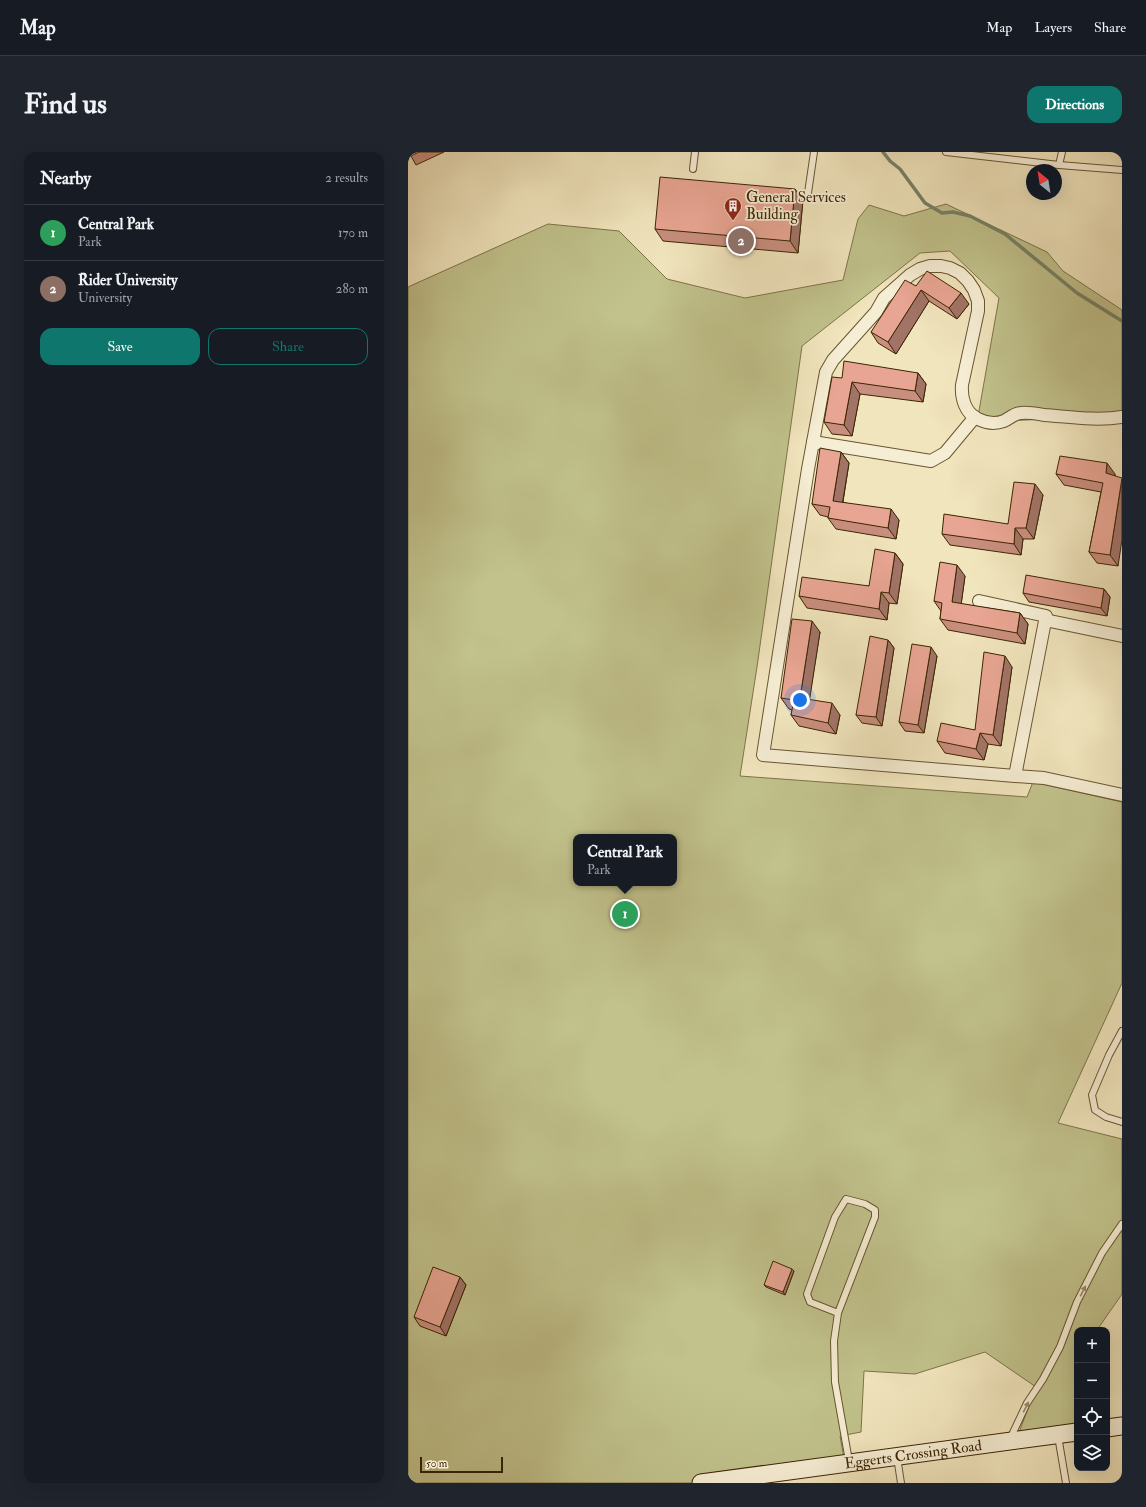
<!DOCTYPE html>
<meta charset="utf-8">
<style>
body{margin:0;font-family:"IM FELL Double Pica",serif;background:#20242c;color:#f1f3f6}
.controls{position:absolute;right:12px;bottom:12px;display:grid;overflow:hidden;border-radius:8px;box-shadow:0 4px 16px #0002}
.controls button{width:36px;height:36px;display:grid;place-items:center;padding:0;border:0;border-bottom:1px solid #363941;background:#171b24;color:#f1f3f6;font:20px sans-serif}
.compass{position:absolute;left:618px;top:12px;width:36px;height:36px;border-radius:50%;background:#171b24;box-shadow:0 4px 16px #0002;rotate:330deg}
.scale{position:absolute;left:12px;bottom:10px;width:83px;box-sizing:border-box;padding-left:4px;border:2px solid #3c2502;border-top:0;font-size:11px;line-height:14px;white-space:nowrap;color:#3c2502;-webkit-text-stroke:3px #f6eed4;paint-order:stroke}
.you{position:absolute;left:392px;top:548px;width:14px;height:14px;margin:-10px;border:3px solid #fff;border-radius:50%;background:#1a73e8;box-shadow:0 0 0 6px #1a73e833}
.badge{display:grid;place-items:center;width:26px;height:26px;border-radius:50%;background:#0f766e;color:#fff;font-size:13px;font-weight:700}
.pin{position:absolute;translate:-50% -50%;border:2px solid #fff;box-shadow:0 1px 4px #0006}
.popup{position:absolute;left:165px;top:682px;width:104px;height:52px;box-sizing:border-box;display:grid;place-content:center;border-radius:8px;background:#171b24;filter:drop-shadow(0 1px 3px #0005);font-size:13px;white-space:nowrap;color:#9ea1a6}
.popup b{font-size:15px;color:#f1f3f6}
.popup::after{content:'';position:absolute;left:50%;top:100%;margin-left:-8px;border:8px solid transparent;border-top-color:#171b24}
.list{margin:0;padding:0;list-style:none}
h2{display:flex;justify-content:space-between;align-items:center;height:52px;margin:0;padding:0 16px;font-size:17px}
h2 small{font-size:13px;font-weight:400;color:#9ea1a6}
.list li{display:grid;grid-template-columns:26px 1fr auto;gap:12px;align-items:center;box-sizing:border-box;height:56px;padding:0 16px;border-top:1px solid #363941}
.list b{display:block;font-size:15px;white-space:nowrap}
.list p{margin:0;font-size:13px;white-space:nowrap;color:#9ea1a6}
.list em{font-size:13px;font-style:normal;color:#9ea1a6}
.actions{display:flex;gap:8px;padding:12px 16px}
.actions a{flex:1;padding:9px 0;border:1px solid #0f766e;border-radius:12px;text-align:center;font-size:14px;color:#0f766e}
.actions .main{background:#0f766e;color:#fff}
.icon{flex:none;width:22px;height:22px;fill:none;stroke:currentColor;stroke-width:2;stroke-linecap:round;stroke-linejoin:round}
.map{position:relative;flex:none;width:714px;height:1331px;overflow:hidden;border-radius:12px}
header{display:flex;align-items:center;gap:24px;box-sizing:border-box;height:56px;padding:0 20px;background:#171b24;border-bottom:1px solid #363941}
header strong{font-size:19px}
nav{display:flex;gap:22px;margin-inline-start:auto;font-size:14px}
.intro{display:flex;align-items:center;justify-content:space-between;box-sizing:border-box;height:96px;padding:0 24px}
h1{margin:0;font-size:28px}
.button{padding:10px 18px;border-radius:12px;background:#0f766e;color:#fff;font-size:14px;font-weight:700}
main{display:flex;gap:24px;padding:0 24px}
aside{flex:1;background:#171b24;border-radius:12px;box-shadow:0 4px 16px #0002}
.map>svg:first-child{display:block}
.green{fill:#c1c28c;stroke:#7e7447;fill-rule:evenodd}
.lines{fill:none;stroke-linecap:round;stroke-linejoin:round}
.stream{stroke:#768267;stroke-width:3.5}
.lane-casing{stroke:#695531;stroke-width:8}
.street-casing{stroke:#695531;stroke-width:14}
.secondary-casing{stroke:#3c2502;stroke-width:19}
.lane{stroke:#f6eed4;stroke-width:6}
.street{stroke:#f6eed4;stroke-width:12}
.secondary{stroke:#f6eed4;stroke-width:17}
.wall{fill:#c88e7e;stroke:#3c2502}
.shaded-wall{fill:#a27467;stroke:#3c2502}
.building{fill:#e8a593;stroke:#3c2502}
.oneway{fill:#998a6b}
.labels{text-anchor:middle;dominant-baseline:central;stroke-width:3.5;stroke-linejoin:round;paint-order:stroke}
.poi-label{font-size:15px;fill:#3c2502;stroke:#f6eed4;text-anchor:start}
.street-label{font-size:15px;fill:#3c2502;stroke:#f6eed4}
</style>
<header>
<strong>Map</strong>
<nav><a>Map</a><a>Layers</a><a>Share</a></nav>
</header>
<div class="intro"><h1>Find us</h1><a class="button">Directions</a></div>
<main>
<aside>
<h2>Nearby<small>2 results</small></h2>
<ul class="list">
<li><span class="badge" style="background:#2e9e5b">1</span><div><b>Central Park</b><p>Park</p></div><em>170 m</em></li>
<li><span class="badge" style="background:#8d6e63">2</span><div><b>Rider University</b><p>University</p></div><em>280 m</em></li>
</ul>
<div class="actions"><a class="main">Save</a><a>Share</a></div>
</aside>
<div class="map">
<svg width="714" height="1331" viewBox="0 0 714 1331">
<rect width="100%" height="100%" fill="#f1e5bd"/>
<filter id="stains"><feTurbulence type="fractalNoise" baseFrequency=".005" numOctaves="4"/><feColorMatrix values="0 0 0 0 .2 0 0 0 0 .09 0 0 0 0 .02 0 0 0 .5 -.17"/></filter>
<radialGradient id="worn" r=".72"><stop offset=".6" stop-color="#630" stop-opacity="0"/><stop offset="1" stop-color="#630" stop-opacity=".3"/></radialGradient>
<!-- green -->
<path class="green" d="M 538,52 L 639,100 L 655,119 L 714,158 L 714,264 L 569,270 L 591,146 L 542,99 L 512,101 L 394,194 L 349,515 L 332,624 L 619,645 L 625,630 L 714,650 L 714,831 L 650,971 L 714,987 L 714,1142 L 689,1178 L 669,1178 L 669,1285 L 606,1294 L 628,1235 L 577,1200 L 507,1222 L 456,1219 L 453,1280 L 432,1284 L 438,1317 L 338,1331 L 0,1331 L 0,135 L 140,72 L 211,79 L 259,127 L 337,146 L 435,128 L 450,67 L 461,53 L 496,64 ZM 168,685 L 266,685 L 266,731 L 168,731 Z"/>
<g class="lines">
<!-- stream -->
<polyline class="stream" points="475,0 482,9 492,17 517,51 534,61 545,60 562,64 597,82 669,141 714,169"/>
<!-- lane casing -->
<g class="lane-casing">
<g id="lane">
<polyline points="538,0 651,13 714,18"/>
<polyline points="651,13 654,0"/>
<polyline points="285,17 287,0"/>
<polyline points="400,41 406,0"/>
<polyline points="714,879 701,903 684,943 687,958 698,965 714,970"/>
<polyline points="430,1161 402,1150 399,1142 427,1065 438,1047 457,1052 467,1058 467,1065 430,1161 426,1189 427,1230 441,1309"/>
<polyline points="650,1284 658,1331"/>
<polyline points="602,1287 619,1251 635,1227 652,1195 669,1150 694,1101 714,1072"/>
<polyline points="489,1305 493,1331"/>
</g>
</g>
<!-- street casing -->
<g class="street-casing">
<g id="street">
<polyline points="405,290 523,309 537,301 567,265"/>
<path d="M 571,449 L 638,464 L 607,624 L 355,603 L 400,317 L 418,220 L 425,208 L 468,160 L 476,146 L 502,123 L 512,117 L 522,114 L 533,114 L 542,116 L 552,121 L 560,129 L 566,138 L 570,149 L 570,159 L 554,233 C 553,246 557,261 570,267 C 578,271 588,272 596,269 C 602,266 607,261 613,261 C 621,260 630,262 637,263 C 663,265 689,269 714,265"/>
<polyline points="637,468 714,484"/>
<polyline points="607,624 636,626 714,643"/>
</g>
</g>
<!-- secondary casing -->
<g class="secondary-casing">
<g id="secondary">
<polyline points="699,1276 714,1274"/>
<path id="s1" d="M 293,1331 L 669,1280"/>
</g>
</g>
<!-- lane -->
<use href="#lane" class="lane"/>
<!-- street -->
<use href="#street" class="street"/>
<!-- secondary -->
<use href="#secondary" class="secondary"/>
</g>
<!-- wall -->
<g class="wall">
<polygon points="1,0 36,0 8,13 3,4"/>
<polygon points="395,48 390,101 255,89 247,77"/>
<polygon points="508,134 561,152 549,167 521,149 488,202 470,191 463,180"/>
<polygon points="510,221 518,232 515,250 452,242 444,284 424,282 416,270 434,226"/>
<polygon points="433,300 441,311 435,350 491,368 488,387 428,377 420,366 420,365 412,363 404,352"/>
<polygon points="648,322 707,322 710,414 689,411 681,400 693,340 656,333"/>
<polygon points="635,343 626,387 615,387 613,403 542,393 534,382 600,372"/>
<polygon points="487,401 495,412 489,452 481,451 479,468 399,456 391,444 461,434"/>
<polygon points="557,424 553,452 612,461 620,472 617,492 540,478 532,467 533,459 526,449"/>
<polygon points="696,437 702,445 699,464 621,450 615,441"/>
<polygon points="412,480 401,548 432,563 428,582 391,574 383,563 384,558 381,557 373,546"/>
<polygon points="480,488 486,496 474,574 454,571 448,563"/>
<polygon points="529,504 516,581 497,579 491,570"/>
<polygon points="604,515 593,594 580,592 576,608 537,601 529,589 567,578"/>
<polygon points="384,1117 386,1119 377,1143 358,1135 356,1133"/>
<polygon points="52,1125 58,1133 38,1184 12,1174 6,1165"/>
</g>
<!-- shaded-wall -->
<g class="shaded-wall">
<polygon points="387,37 395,48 390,101 382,89"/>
<polygon points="513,138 521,149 488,202 480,190"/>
<polygon points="553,141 561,152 549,167 541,156"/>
<polygon points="510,221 518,232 515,250 507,239"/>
<polygon points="444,230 452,242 444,284 436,273"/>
<polygon points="433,300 441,311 433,360 425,349"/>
<polygon points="699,311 707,322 706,332 698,321"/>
<polygon points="714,326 714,388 710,414 702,403"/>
<polygon points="627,332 635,343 626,387 618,376"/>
<polygon points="483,357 491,368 488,387 480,376"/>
<polygon points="607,376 615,387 613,403 606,392"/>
<polygon points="487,401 495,412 489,452 481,441"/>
<polygon points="549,413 557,424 552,461 544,450"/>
<polygon points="696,437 702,445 699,464 693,456"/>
<polygon points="473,440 481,451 479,468 471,457"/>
<polygon points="612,461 620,472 617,492 609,481"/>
<polygon points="404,469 412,480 400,558 392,546"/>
<polygon points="480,488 486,496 474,574 468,565"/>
<polygon points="523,495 529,504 516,581 510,573"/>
<polygon points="597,504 604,515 593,594 585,583"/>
<polygon points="424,551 432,563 428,582 420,571"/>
<polygon points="572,581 580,592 576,608 568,597"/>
<polygon points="384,1117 386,1119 377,1143 375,1140"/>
<polygon points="52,1125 58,1133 38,1184 32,1175"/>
</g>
<!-- building -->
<g class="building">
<polygon points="1,0 11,0 3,4"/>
<polygon points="252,25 387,37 382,89 247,77"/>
<polygon points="519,119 553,141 541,156 513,138 480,190 463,180 497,128 508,134"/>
<polygon points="436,209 510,221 507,239 444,230 436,273 416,270 424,225 434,226"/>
<polygon points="412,296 433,300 425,349 483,357 480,376 420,366 422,355 404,352"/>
<polygon points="652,304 699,311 698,321 714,326 702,403 681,400 695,331 648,322"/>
<polygon points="606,330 627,332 618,376 607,376 606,392 534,382 536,362 600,372"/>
<polygon points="467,397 487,401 481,441 473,440 471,457 391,444 394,425 461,434"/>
<polygon points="532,410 549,413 544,450 612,461 609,481 532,467 534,451 526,449"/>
<polygon points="618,423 696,437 693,456 615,441"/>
<polygon points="384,467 404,469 392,546 424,551 420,571 383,563 386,548 373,546"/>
<polygon points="462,484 480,488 468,565 448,563"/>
<polygon points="504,492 523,495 510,573 491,570"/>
<polygon points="576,500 597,504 585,583 572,581 568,597 529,589 533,571 567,578"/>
<polygon points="365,1109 384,1117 375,1140 356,1133"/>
<polygon points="25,1115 52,1125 32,1175 6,1165"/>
</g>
<!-- one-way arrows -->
<defs><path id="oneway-solid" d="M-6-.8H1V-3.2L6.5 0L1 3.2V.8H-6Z"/></defs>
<g class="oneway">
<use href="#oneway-solid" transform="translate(675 1139) rotate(-63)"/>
<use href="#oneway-solid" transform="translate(618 1255) rotate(-63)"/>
</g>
<!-- icons -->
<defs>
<g id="building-pin" transform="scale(0.9)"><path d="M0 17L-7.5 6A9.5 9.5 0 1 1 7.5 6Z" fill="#8f2418" stroke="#f6eed4"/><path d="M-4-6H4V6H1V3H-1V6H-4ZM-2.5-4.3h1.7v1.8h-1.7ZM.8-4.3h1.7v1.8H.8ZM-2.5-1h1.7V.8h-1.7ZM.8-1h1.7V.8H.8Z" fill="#fff"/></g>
</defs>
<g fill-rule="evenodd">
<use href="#building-pin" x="325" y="54"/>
</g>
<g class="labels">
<!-- poi labels -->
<g class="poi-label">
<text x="338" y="45">General Services<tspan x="338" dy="17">Building</tspan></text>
</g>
<!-- street labels -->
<g class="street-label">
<text stroke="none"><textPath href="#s1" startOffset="214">Eggerts Crossing Road</textPath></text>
</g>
</g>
<rect width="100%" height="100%" filter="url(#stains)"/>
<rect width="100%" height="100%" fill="url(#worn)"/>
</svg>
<div class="controls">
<button>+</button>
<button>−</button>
<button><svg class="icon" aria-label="locate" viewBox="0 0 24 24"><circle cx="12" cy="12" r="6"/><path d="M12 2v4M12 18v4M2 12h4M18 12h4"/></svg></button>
<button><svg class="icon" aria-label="layers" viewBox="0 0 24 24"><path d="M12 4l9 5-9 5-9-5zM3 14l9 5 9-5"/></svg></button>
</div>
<svg class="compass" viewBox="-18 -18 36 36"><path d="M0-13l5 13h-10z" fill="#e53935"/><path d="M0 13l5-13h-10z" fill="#9ea1a6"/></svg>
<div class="scale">50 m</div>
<div class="you"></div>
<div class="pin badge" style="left:217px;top:762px;background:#2e9e5b">1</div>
<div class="popup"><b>Central Park</b>Park</div>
<div class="pin badge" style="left:333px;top:89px;background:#8d6e63">2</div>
</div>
</main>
